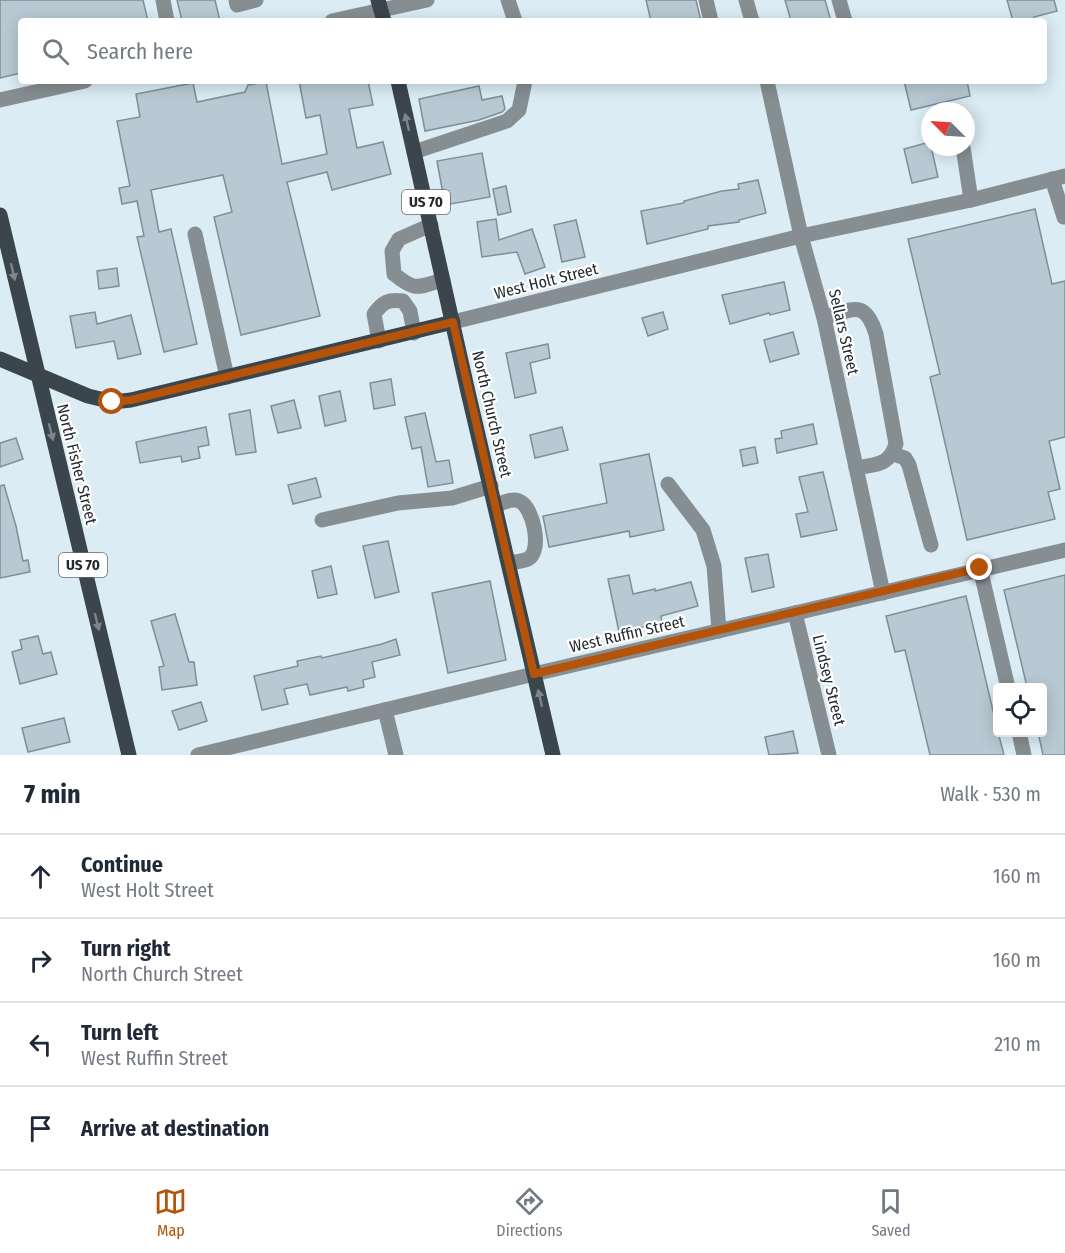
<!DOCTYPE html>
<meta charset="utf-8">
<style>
body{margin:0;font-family:"Fira Sans Condensed",sans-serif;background:#f2f2f3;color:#1f2937}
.controls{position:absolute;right:18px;bottom:18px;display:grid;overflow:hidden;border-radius:6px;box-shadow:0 3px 15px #0003}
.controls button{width:54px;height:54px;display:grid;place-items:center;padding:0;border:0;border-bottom:2px solid #e0e1e3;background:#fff;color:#1f2937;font:30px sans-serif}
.compass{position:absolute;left:921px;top:102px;width:54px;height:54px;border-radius:50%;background:#fff;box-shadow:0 3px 15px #0003;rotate:294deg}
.stop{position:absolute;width:18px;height:18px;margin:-14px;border:4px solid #b45309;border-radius:50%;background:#fff}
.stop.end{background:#b45309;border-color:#fff;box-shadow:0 2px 6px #0008}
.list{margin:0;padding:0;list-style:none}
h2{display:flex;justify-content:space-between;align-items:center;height:78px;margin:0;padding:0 24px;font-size:26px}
h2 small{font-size:20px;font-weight:400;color:#747a83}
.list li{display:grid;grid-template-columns:39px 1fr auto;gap:18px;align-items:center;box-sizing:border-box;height:84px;padding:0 24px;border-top:2px solid #e0e1e3}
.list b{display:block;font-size:22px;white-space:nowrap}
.list p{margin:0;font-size:20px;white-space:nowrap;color:#747a83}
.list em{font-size:20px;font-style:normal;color:#747a83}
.icon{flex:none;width:33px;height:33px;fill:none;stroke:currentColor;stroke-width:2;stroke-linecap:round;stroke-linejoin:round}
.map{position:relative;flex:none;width:1065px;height:755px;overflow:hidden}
.search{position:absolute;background:#fff;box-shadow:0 3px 15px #0003;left:18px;right:18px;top:18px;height:66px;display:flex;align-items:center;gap:15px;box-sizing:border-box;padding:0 21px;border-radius:6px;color:#747a83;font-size:22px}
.sheet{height:414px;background:#fff}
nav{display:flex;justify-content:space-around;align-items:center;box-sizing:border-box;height:84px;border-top:2px solid #e0e1e3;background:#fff;font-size:16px;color:#747a83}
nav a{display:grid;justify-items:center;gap:3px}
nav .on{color:#b45309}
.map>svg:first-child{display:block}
.building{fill:#b9c9d3;stroke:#7f8f97;stroke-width:1.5}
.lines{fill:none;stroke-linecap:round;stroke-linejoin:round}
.minor{stroke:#878e92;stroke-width:15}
.major{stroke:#3a454c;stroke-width:15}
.oneway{fill:#7f868b}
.route{stroke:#b45309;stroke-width:8}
.labels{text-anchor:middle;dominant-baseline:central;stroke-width:4.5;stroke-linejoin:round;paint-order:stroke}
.shield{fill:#fff;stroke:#666a6d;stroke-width:1.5}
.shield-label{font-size:15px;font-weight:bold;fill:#242a2e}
.street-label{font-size:16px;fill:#242a2e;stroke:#fff}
</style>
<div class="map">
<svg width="1065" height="755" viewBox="0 0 1065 755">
<rect width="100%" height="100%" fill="#dbecf5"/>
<!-- building -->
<g class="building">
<polygon points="0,0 143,0 148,21 21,21 21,73 0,78"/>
<polygon points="177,0 215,0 220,21 182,21"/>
<polygon points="646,0 696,0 701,21 651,21"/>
<polygon points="785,0 825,0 831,21 791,21"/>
<polygon points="1007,0 1054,0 1057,11 1034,17 1035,21 1013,21"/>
<polygon points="299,81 368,81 373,105 349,109 357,148 383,142 391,174 332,190 327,172 287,182 320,316 241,335 214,217 232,212 223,175 151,190 159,232 171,229 197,344 164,352 137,237 144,236 137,201 122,204 119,188 130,186 117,121 140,117 136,94 193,83 197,102 245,92 248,85 266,82 282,164 327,154 320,115 306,118"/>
<polygon points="904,81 967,81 970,96 911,110"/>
<polygon points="479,86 482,100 502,96 505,109 502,112 479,120 425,131 419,99"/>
<polygon points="930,142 938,177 912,183 904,149"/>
<polygon points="482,153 490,197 445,205 437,161"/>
<polygon points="758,180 766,213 739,220 739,222 708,226 708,229 647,244 641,211 684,203 684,201 722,191 739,189 738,184"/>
<polygon points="506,186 511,212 498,215 493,189"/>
<polygon points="1035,209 1052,284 1065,281 1065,437 1049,441 1060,489 1048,492 1055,519 967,540 930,377 940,374 908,239"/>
<polygon points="496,219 499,240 532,229 545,267 525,274 517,252 482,257 477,222"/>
<polygon points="576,220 585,257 562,262 554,225"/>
<polygon points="117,268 119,286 99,289 97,271"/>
<polygon points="784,282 790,310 770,315 769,313 730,324 722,295"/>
<polygon points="95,312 97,324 131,315 141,354 118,359 114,341 76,348 70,316"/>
<polygon points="663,312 668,329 648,336 642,318"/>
<polygon points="793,332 799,354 770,362 764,340"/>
<polygon points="548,344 550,358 530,363 536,393 515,398 506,353"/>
<polygon points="391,379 395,405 374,409 370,383"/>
<polygon points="340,391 346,421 325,426 319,396"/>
<polygon points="294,400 301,428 278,433 271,406"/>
<polygon points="250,410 256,452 236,455 229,414"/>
<polygon points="425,413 436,462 449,460 453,483 428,487 421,447 412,449 405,417"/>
<polygon points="813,424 817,444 777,453 775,439 782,438 781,431"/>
<polygon points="206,427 209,445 198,447 200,458 182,462 181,456 140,463 136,442"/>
<polygon points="562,427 568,450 535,458 530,435"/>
<polygon points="16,438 23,459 0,467 0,443"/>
<polygon points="755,447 758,463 743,466 740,450"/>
<polygon points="649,454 664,530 630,537 629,531 549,547 543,516 607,503 600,464"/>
<polygon points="823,472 837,530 801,537 796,514 808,512 799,477"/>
<polygon points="316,478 321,497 293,504 288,485"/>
<polygon points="4,485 16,526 23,561 28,560 30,572 0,578 0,486"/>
<polygon points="388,541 399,592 375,598 363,546"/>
<polygon points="768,554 774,587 752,592 745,558"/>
<polygon points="331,566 337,594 318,598 312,571"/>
<polygon points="629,575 633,594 655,589 655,591 691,582 698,606 661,616 662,623 619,632 608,579"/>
<polygon points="1065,575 1065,755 1043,755 1038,732 1042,732 1042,687 1027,687 1004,590"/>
<polygon points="490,581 506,660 448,673 432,593"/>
<polygon points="966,596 998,732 1004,755 930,755 905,650 895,652 886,616"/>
<polygon points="175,614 189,662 194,662 197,685 162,690 159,667 164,666 151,621"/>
<polygon points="38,636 43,654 51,652 57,674 20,684 12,652 22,649 20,640"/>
<polygon points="396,639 400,655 372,662 375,677 363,680 364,687 348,691 347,687 310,695 307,684 284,689 288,704 262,710 254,676 298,666 297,661 321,656 322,658 382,644"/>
<polygon points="201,702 207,721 179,730 172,711"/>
<polygon points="64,718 70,742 28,752 22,728"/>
<polygon points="793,731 798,753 769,755 765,737"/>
</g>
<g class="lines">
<!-- minor -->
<g class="minor">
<polyline points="163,0 167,21"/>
<polyline points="236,0 237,5 256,0"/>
<polyline points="508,0 515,21"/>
<polyline points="706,0 711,21"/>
<polyline points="746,0 752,21"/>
<polyline points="839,0 845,21"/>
<polyline points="332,21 427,0"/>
<polyline points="767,81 801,236 824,318 883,593"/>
<polyline points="0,100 85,81"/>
<polyline points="963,147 971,200"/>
<polyline points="414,152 507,121 519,110 525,81"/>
<polyline points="1052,179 1064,217 1065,217"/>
<path d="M 431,225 L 399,239 L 392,251 L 394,274 C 416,292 418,287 443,280"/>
<polyline points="195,234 227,377"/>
<path d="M 824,318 C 853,309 865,299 876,334 L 896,444 C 889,466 876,464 856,468"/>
<polyline points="453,322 801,236 971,200 1065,176"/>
<path d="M 379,341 L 374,314 C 383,302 388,299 403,301 L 410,311 L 414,333"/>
<polyline points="893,454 905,458 909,465 931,545"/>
<polyline points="668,484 703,530 714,566 719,631"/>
<path d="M 496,505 C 503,503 512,498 519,501 C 533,506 543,551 528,559 C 523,561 515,562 509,563"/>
<polyline points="322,520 398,503 452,498 491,486"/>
<polyline points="980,568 1008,688"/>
<polyline points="795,613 829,755"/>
<polyline points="385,710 396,755"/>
<polyline points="1019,732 1024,755"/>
<polyline points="198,755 534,674 1065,550"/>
</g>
<!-- major -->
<g class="major">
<polyline points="378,0 384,21"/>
<polyline points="398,81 468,392 553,755"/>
<polyline points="0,215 129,755"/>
<polyline points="0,359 88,396 113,402 131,400 453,322"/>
</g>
</g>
<!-- one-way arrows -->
<defs><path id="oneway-solid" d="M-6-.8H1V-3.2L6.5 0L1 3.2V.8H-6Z" transform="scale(1.5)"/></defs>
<g class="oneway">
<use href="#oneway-solid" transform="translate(407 122) rotate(-103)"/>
<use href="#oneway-solid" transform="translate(13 272) rotate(77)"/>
<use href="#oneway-solid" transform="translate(51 432) rotate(76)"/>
<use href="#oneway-solid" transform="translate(97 622) rotate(76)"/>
<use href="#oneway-solid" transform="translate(540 698) rotate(-103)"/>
</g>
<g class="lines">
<!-- route -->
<polyline class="route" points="112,402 131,400 453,322 534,674 980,568"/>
</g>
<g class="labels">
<!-- shield labels -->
<g class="shield">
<rect x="402" y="190" width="48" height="24" rx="4.5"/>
<rect x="59" y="553" width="48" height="24" rx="4.5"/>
</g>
<g class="shield-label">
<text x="426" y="202">US 70</text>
<text x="83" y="565">US 70</text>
</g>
<!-- street labels -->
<g class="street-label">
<text transform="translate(546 281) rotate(-14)">West Holt Street</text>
<text transform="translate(844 332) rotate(77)">Sellars Street</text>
<text transform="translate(492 414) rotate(77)">North Church Street</text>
<text transform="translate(77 464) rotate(76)">North Fisher Street</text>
<text transform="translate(627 634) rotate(-13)">West Ruffin Street</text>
<text transform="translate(829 680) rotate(76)">Lindsey Street</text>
</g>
</g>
</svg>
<div class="controls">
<button><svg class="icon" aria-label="locate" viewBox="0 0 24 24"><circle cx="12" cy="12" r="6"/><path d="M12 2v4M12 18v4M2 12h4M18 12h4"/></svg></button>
</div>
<svg class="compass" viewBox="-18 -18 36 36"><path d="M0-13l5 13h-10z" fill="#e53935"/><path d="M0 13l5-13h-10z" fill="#747a83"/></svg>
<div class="stop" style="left:112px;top:402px"></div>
<div class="stop end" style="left:980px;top:568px"></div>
<div class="search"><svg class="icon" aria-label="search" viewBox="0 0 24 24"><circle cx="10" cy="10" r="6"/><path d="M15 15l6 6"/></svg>Search here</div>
</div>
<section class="sheet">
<h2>7 min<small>Walk · 530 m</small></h2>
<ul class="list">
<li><svg class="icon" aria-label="ahead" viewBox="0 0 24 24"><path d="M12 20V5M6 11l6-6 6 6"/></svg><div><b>Continue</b><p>West Holt Street</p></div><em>160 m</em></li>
<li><svg class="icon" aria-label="right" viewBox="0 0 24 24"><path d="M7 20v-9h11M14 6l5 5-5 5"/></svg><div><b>Turn right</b><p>North Church Street</p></div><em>160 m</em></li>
<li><svg class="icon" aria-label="left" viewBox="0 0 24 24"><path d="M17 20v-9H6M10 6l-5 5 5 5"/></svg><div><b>Turn left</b><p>West Ruffin Street</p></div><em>210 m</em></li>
<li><svg class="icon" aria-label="arrive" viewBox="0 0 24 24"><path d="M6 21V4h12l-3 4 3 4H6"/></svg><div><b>Arrive at destination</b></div></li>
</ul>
</section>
<nav>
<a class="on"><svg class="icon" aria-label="map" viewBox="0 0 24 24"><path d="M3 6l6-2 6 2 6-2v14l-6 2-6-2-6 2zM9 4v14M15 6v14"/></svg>Map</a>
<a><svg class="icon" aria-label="directions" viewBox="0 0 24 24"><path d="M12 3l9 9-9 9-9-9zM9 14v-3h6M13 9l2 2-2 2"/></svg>Directions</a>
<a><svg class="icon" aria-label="saved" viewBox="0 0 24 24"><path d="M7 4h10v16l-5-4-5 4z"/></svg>Saved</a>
</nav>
